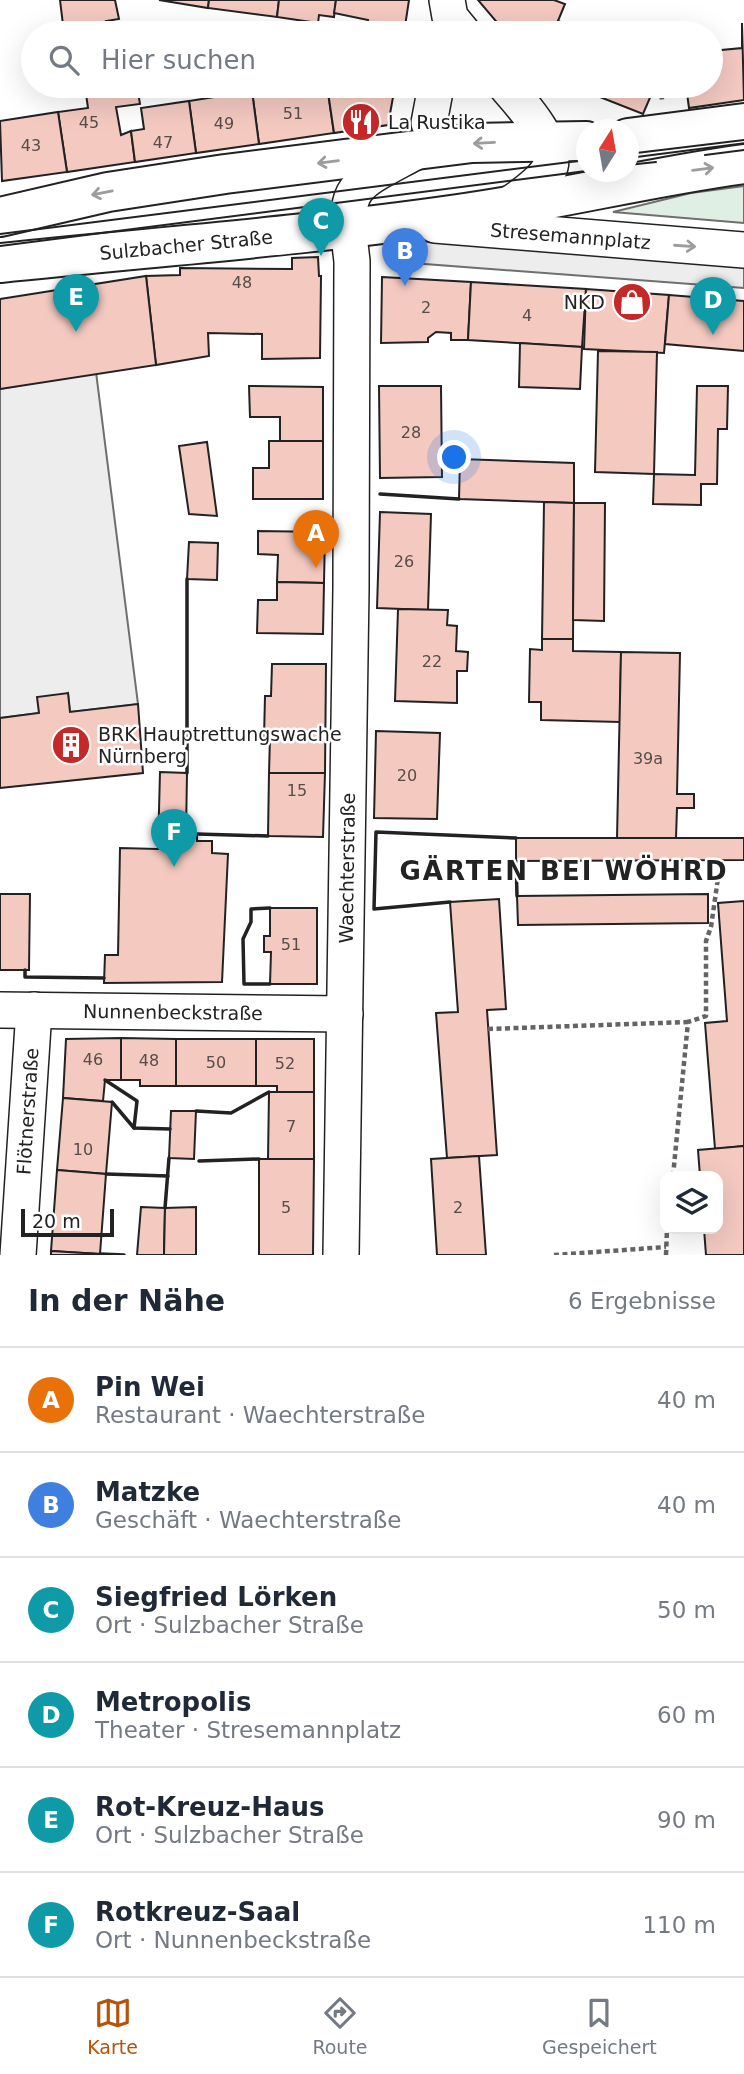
<!DOCTYPE html>
<html lang="de">
<meta charset="utf-8">
<style>
body{margin:0;font-family:"DejaVu Sans",sans-serif;background:#f2f2f3;color:#1f2937}
.controls{position:absolute;right:21px;bottom:21px;display:grid;overflow:hidden;border-radius:14px;box-shadow:0 7px 28px #0002}
.controls button{width:63px;height:63px;display:grid;place-items:center;padding:0;border:0;border-bottom:2px solid #e0e1e3;background:#fff;color:#1f2937;font:35px sans-serif}
.compass{position:absolute;left:576px;top:119px;width:63px;height:63px;border-radius:50%;background:#fff;box-shadow:0 7px 28px #0002;rotate:11deg}
.scale{position:absolute;left:21px;bottom:18px;width:93px;box-sizing:border-box;padding-left:7px;border:4px solid #222;border-top:0;font-size:19px;line-height:24px;white-space:nowrap;color:#222;-webkit-text-stroke:5px #fff;paint-order:stroke}
.you{position:absolute;left:455px;top:458px;width:24px;height:24px;margin:-18px;border:5px solid #fff;border-radius:50%;background:#1a73e8;box-shadow:0 0 0 10px #1a73e833}
.badge{display:grid;place-items:center;width:46px;height:46px;border-radius:50%;background:#b45309;color:#fff;font-size:23px;font-weight:700}
.pin{position:absolute;translate:-50% -58px;filter:drop-shadow(0 2px 4px #0008)}
.pin::after{content:'';position:absolute;top:37px;width:24px;height:21px;background:inherit;clip-path:polygon(0 0,100% 0,50% 100%)}
.list{margin:0;padding:0;list-style:none}
h2{display:flex;justify-content:space-between;align-items:center;height:91px;margin:0;padding:0 28px;font-size:30px}
h2 small{font-size:23px;font-weight:400;color:#747a83}
.list li{display:grid;grid-template-columns:46px 1fr auto;gap:21px;align-items:center;box-sizing:border-box;height:105px;padding:0 28px;border-top:2px solid #e0e1e3}
.list b{display:block;font-size:26px;white-space:nowrap}
.list p{margin:0;font-size:23px;white-space:nowrap;color:#747a83}
.list em{font-size:23px;font-style:normal;color:#747a83}
.icon{flex:none;width:38px;height:38px;fill:none;stroke:currentColor;stroke-width:2;stroke-linecap:round;stroke-linejoin:round}
.map{position:relative;flex:none;width:744px;height:1255px;overflow:hidden}
.search{position:absolute;background:#fff;box-shadow:0 7px 28px #0002;left:21px;right:21px;top:21px;height:77px;display:flex;align-items:center;gap:18px;box-sizing:border-box;padding:0 24px;border-radius:38px;color:#747a83;font-size:26px}
.sheet{height:721px;background:#fff}
nav{display:flex;justify-content:space-around;align-items:center;box-sizing:border-box;height:98px;border-top:2px solid #e0e1e3;background:#fff;font-size:19px;color:#747a83}
nav a{display:grid;justify-items:center;gap:4px}
nav .on{color:#b45309}
.map>svg:first-child{display:block}
.green{fill:#e0efe3;stroke:#6f6f6f;stroke-width:2}
.parking{fill:#ededed;stroke:#6f6f6f;stroke-width:2}
.building{fill:#f3c9c0;stroke:#222;stroke-width:2}
.lines{fill:none;stroke-linecap:round;stroke-linejoin:round}
.minor-casing{stroke:#222;stroke-width:38}
.major-casing{stroke:#222;stroke-width:42}
.path{stroke:#646464;stroke-width:4.5;stroke-dasharray:5 3.5;stroke-linecap:butt}
.minor{stroke:#fff;stroke-width:35}
.major{stroke:#fff;stroke-width:38}
.tram{stroke:#222;stroke-width:2}
.wall{stroke:#222;stroke-width:3.5}
.oneway{stroke:#9c9c9c}
.labels{text-anchor:middle;dominant-baseline:central;stroke-width:5;stroke-linejoin:round;paint-order:stroke}
.number-label{font-size:16px;fill:#564c4a}
.poi-label{font-size:19px;fill:#222;stroke:#fff;text-anchor:start}
.street-label{font-size:19px;fill:#222;stroke:#fff}
.district-label{font-size:26px;font-weight:bold;letter-spacing:2px;fill:#222;stroke:#fff}
</style>
<div class="map">
<svg width="744" height="1255" viewBox="0 0 744 1255">
<rect width="100%" height="100%" fill="#fff"/>
<!-- green -->
<polygon class="green" points="744,186 744,223 613,212 691,193"/>
<!-- parking -->
<g class="parking">
<polygon points="414,241 744,266 744,288 412,263"/>
<polygon points="96,372 138,704 70,712 68,693 39,713 0,718 0,389"/>
</g>
<!-- building -->
<g class="building">
<polygon points="60,0 115,0 119,19 106,21 108,33 64,33"/>
<polygon points="159,0 209,0 208,8"/>
<polygon points="209,0 279,0 277,17 208,8"/>
<polygon points="279,0 336,0 334,17 319,15 318,23 277,17"/>
<polygon points="336,0 409,0 404,33 365,33 368,20 334,13"/>
<polygon points="478,0 554,0 565,4 553,33 506,33"/>
<polygon points="558,21 588,33 553,33"/>
<polygon points="742,23 744,100 689,108 686,86 711,86 711,51 742,48"/>
<polygon points="73,86 137,86 140,104 116,107 121,135 131,131 135,162 67,172 58,112 88,108 86,94 75,95"/>
<polygon points="292,86 327,86 334,133 259,144 252,91"/>
<polygon points="343,86 395,86 388,125 334,133 328,92 342,93"/>
<polygon points="572,86 655,86 643,114"/>
<polygon points="252,91 259,144 196,153 189,101"/>
<polygon points="189,101 196,153 135,162 131,131 144,129 141,108"/>
<polygon points="58,112 67,172 2,181 0,121"/>
<polygon points="318,257 319,276 321,276 320,358 262,359 262,334 208,333 209,356 156,365 146,276 180,275 180,268 292,269 292,258"/>
<polygon points="146,276 156,365 0,389 0,299"/>
<polygon points="382,277 471,282 468,340 451,340 451,333 436,332 428,338 428,342 381,343"/>
<polygon points="471,282 586,289 582,347 468,340"/>
<polygon points="586,289 669,295 664,353 584,349"/>
<polygon points="669,295 744,301 744,351 665,344"/>
<polygon points="520,343 582,347 580,389 519,387"/>
<polygon points="598,351 657,352 654,474 595,472"/>
<polygon points="249,386 323,387 323,441 280,441 280,417 250,417"/>
<polygon points="379,386 441,386 442,477 380,478"/>
<polygon points="697,386 728,386 727,429 718,429 717,484 701,484 701,505 653,504 654,474 695,475"/>
<polygon points="269,441 323,441 323,499 253,499 253,468 269,468"/>
<polygon points="207,442 217,516 189,514 179,446"/>
<polygon points="460,459 574,463 574,503 459,499"/>
<polygon points="544,502 574,503 573,639 542,639"/>
<polygon points="574,503 605,503 604,621 573,620"/>
<polygon points="380,512 431,514 428,610 377,608"/>
<polygon points="258,531 325,532 324,583 277,582 278,555 258,554"/>
<polygon points="189,542 218,543 217,580 187,579"/>
<polygon points="277,582 324,583 323,634 257,633 258,600 277,600"/>
<polygon points="398,609 448,610 447,625 457,626 456,651 468,652 467,671 457,671 457,703 395,701"/>
<polygon points="542,639 573,639 573,651 621,652 620,722 541,720 541,702 529,702 530,649 542,650"/>
<polygon points="621,652 680,653 677,794 694,794 694,808 677,808 676,838 617,838"/>
<polygon points="272,664 326,664 325,773 269,773 270,737 264,738 265,696 271,696"/>
<polygon points="68,693 70,712 138,704 143,773 0,788 0,718 39,713 37,697"/>
<polygon points="376,731 440,733 437,819 374,818"/>
<polygon points="160,772 187,773 186,834 197,834 197,841 212,841 212,853 228,854 222,982 104,983 105,955 118,955 120,848 158,849"/>
<polygon points="269,773 325,773 323,837 268,836"/>
<polygon points="516,838 744,838 744,860 516,861"/>
<polygon points="0,894 30,894 29,970 0,970"/>
<polygon points="708,894 708,923 518,925 517,896"/>
<polygon points="499,899 506,1009 487,1010 497,1155 447,1158 436,1013 458,1012 450,902"/>
<polygon points="744,901 744,1146 715,1149 705,1023 727,1021 718,903"/>
<polygon points="270,908 317,908 317,984 270,984 271,952 264,952 264,936 270,936"/>
<polygon points="121,1038 121,1080 105,1080 103,1101 63,1098 66,1039"/>
<polygon points="121,1038 176,1039 176,1086 140,1086 140,1080 121,1080"/>
<rect x="176" y="1039" width="80" height="47"/>
<polygon points="256,1039 314,1039 314,1092 277,1092 277,1086 256,1086"/>
<polygon points="269,1092 314,1092 314,1159 268,1159"/>
<polygon points="63,1098 112,1102 106,1174 57,1170"/>
<polygon points="171,1111 196,1111 194,1159 169,1158"/>
<polygon points="744,1146 744,1255 706,1255 704,1229 718,1229 718,1176 700,1176 698,1150"/>
<polygon points="479,1156 486,1255 437,1255 431,1159"/>
<polygon points="259,1159 314,1159 313,1255 259,1255"/>
<polygon points="57,1170 106,1174 100,1254 51,1251"/>
<polygon points="141,1207 165,1208 164,1255 137,1255"/>
<polygon points="196,1207 196,1255 164,1255 165,1208"/>
<polygon points="51,1251 100,1254 51,1255"/>
</g>
<g class="lines">
<!-- minor casing -->
<g class="minor-casing">
<g id="minor">
<polyline points="447,0 450,17 463,33"/>
<polyline points="429,123 436,86"/>
<path d="M 506,207 C 520,197 538,186 548,171 C 562,148 521,103 506,86"/>
<path id="s1" d="M 435,225 L 744,250"/>
<path id="s2" d="M 0,1010 L 345,1014"/>
<path id="s3" d="M 18,1255 L 34,1010"/>
<path id="s4" d="M 341,1255 L 351,589 L 352,261 C 342,183 351,187 417,151"/>
</g>
</g>
<!-- major casing -->
<g class="major-casing">
<g id="major">
<polyline points="628,138 744,123"/>
<polyline points="0,217 108,192 225,174 472,143 586,141"/>
<path id="s5" d="M 0,263 C 153,247 305,236 458,214 C 554,201 648,177 744,164"/>
</g>
</g>
<!-- path -->
<g class="path">
<polyline points="661,86 662,100"/>
<polyline points="488,1029 688,1022"/>
<polyline points="673,1176 688,1022 706,1016 706,941 711,927 718,878"/>
<polyline points="554,1255 666,1247"/>
<polyline points="666,1255 667,1229"/>
</g>
<!-- minor -->
<use href="#minor" class="minor"/>
<!-- major -->
<use href="#major" class="major"/>
<!-- tram -->
<g class="tram">
<polyline points="628,154 744,140"/>
<polyline points="705,155 744,150"/>
<polyline points="628,165 656,162"/>
<polyline points="0,234 586,160"/>
<polyline points="0,246 586,171"/>
</g>
<!-- wall -->
<g class="wall">
<polyline points="380,494 459,499"/>
<polyline points="187,773 187,579"/>
<polyline points="197,834 268,836"/>
<polyline points="516,861 517,896"/>
<polyline points="450,902 374,909 376,832 516,838"/>
<polyline points="25,970 25,977 104,978"/>
<polyline points="270,984 244,984 243,939 251,922 251,909 270,908"/>
<polyline points="105,1080 137,1101 134,1128"/>
<polyline points="112,1102 134,1128 170,1129"/>
<polyline points="196,1111 231,1113 269,1092"/>
<polyline points="199,1161 259,1159"/>
<polyline points="106,1174 168,1176"/>
<polyline points="165,1208 169,1158"/>
<polyline points="100,1254 124,1255"/>
</g>
</g>
<!-- one-way arrows -->
<defs><path id="oneway-shaft" d="M-6 0H5M1.5-3L5.5 0L1.5 3" fill="none" stroke-width="1.6" stroke-linecap="round" stroke-linejoin="round" transform="scale(1.75)"/></defs>
<g class="oneway">
<use href="#oneway-shaft" transform="translate(484 143) rotate(177)"/>
<use href="#oneway-shaft" transform="translate(328 162) rotate(173)"/>
<use href="#oneway-shaft" transform="translate(703 169) rotate(-7)"/>
<use href="#oneway-shaft" transform="translate(102 193) rotate(169)"/>
<use href="#oneway-shaft" transform="translate(685 246) rotate(4)"/>
</g>
<!-- icons -->
<defs>
<g id="restaurant-disc" transform="scale(2.0125)"><circle r="9.5" fill="#c62828" stroke="#fff"/><path d="M-5-6h1v4h1v-4h1v4h1v-4h1v5L-1.5 .5V6h-2V.5L-5-1ZM5-6V6H3V1.5H1.5Q1.5-4 5-6Z" fill="#fff"/></g>
<g id="shop-disc" transform="scale(2.0125)"><circle r="9.5" fill="#c62828" stroke="#fff"/><path d="M-5-2.5h2.3a2.7 3.5 0 0 1 5.4 0H5L5.5 6h-11ZM-1.5-2.5h3a1.5 2.3 0 0 0-3 0Z" fill="#fff"/></g>
<g id="building-disc" transform="scale(2.0125)"><circle r="9.5" fill="#c62828" stroke="#fff"/><path d="M-4-6H4V6H1V3H-1V6H-4ZM-2.5-4.3h1.7v1.8h-1.7ZM.8-4.3h1.7v1.8H.8ZM-2.5-1h1.7V.8h-1.7ZM.8-1h1.7V.8H.8Z" fill="#fff"/></g>
</defs>
<g fill-rule="evenodd">
<use href="#restaurant-disc" x="361" y="122"/>
<use href="#shop-disc" x="632" y="302"/>
<use href="#building-disc" x="71" y="745"/>
</g>
<g class="labels">
<!-- number labels -->
<g class="number-label">
<text x="293" y="113">51</text>
<text x="89" y="122">45</text>
<text x="224" y="123">49</text>
<text x="163" y="142">47</text>
<text x="31" y="145">43</text>
<text x="242" y="282">48</text>
<text x="426" y="307">2</text>
<text x="527" y="315">4</text>
<text x="411" y="432">28</text>
<text x="404" y="561">26</text>
<text x="432" y="661">22</text>
<text x="648" y="758">39a</text>
<text x="407" y="775">20</text>
<text x="297" y="790">15</text>
<text x="291" y="944">51</text>
<text x="93" y="1059">46</text>
<text x="149" y="1060">48</text>
<text x="216" y="1062">50</text>
<text x="285" y="1063">52</text>
<text x="291" y="1126">7</text>
<text x="83" y="1149">10</text>
<text x="286" y="1207">5</text>
<text x="458" y="1207">2</text>
</g>
<!-- poi labels -->
<g class="poi-label">
<text x="388" y="122">La Rustika</text>
<text x="605" y="302" text-anchor="end">NKD</text>
<text x="98" y="734">BRK Hauptrettungswache<tspan x="98" dy="22">Nürnberg</tspan></text>
</g>
<!-- street labels -->
<g class="street-label">
<text stroke="none"><textPath href="#s1" startOffset="136">Stresemannplatz</textPath></text>
<text stroke="none"><textPath href="#s5" startOffset="187">Sulzbacher Straße</textPath></text>
<text stroke="none"><textPath href="#s4" startOffset="387">Waechterstraße</textPath></text>
<text stroke="none"><textPath href="#s2" startOffset="173">Nunnenbeckstraße</textPath></text>
<text stroke="none"><textPath href="#s3" startOffset="144">Flötnerstraße</textPath></text>
</g>
<!-- district labels -->
<g class="district-label">
<text x="564" y="871">GÄRTEN BEI WÖHRD</text>
</g>
</g>
</svg>
<div class="controls">
<button><svg class="icon" aria-label="layers" viewBox="0 0 24 24"><path d="M12 4l9 5-9 5-9-5zM3 14l9 5 9-5"/></svg></button>
</div>
<svg class="compass" viewBox="-18 -18 36 36"><path d="M0-13l5 13h-10z" fill="#e53935"/><path d="M0 13l5-13h-10z" fill="#747a83"/></svg>
<div class="scale">20 m</div>
<div class="you"></div>
<div class="pin badge" style="left:316px;top:568px;background:#e8710a">A</div>
<div class="pin badge" style="left:405px;top:286px;background:#3f7fe0">B</div>
<div class="pin badge" style="left:321px;top:256px;background:#0f9aa8">C</div>
<div class="pin badge" style="left:713px;top:335px;background:#0f9aa8">D</div>
<div class="pin badge" style="left:76px;top:332px;background:#0f9aa8">E</div>
<div class="pin badge" style="left:174px;top:867px;background:#0f9aa8">F</div>
<div class="search"><svg class="icon" aria-label="search" viewBox="0 0 24 24"><circle cx="10" cy="10" r="6"/><path d="M15 15l6 6"/></svg>Hier suchen</div>
</div>
<section class="sheet">
<h2>In der Nähe<small>6 Ergebnisse</small></h2>
<ul class="list">
<li><span class="badge" style="background:#e8710a">A</span><div><b>Pin Wei</b><p>Restaurant · Waechterstraße</p></div><em>40 m</em></li>
<li><span class="badge" style="background:#3f7fe0">B</span><div><b>Matzke</b><p>Geschäft · Waechterstraße</p></div><em>40 m</em></li>
<li><span class="badge" style="background:#0f9aa8">C</span><div><b>Siegfried Lörken</b><p>Ort · Sulzbacher Straße</p></div><em>50 m</em></li>
<li><span class="badge" style="background:#0f9aa8">D</span><div><b>Metropolis</b><p>Theater · Stresemannplatz</p></div><em>60 m</em></li>
<li><span class="badge" style="background:#0f9aa8">E</span><div><b>Rot-Kreuz-Haus</b><p>Ort · Sulzbacher Straße</p></div><em>90 m</em></li>
<li><span class="badge" style="background:#0f9aa8">F</span><div><b>Rotkreuz-Saal</b><p>Ort · Nunnenbeckstraße</p></div><em>110 m</em></li>
</ul>
</section>
<nav>
<a class="on"><svg class="icon" aria-label="map" viewBox="0 0 24 24"><path d="M3 6l6-2 6 2 6-2v14l-6 2-6-2-6 2zM9 4v14M15 6v14"/></svg>Karte</a>
<a><svg class="icon" aria-label="directions" viewBox="0 0 24 24"><path d="M12 3l9 9-9 9-9-9zM9 14v-3h6M13 9l2 2-2 2"/></svg>Route</a>
<a><svg class="icon" aria-label="saved" viewBox="0 0 24 24"><path d="M7 4h10v16l-5-4-5 4z"/></svg>Gespeichert</a>
</nav>
